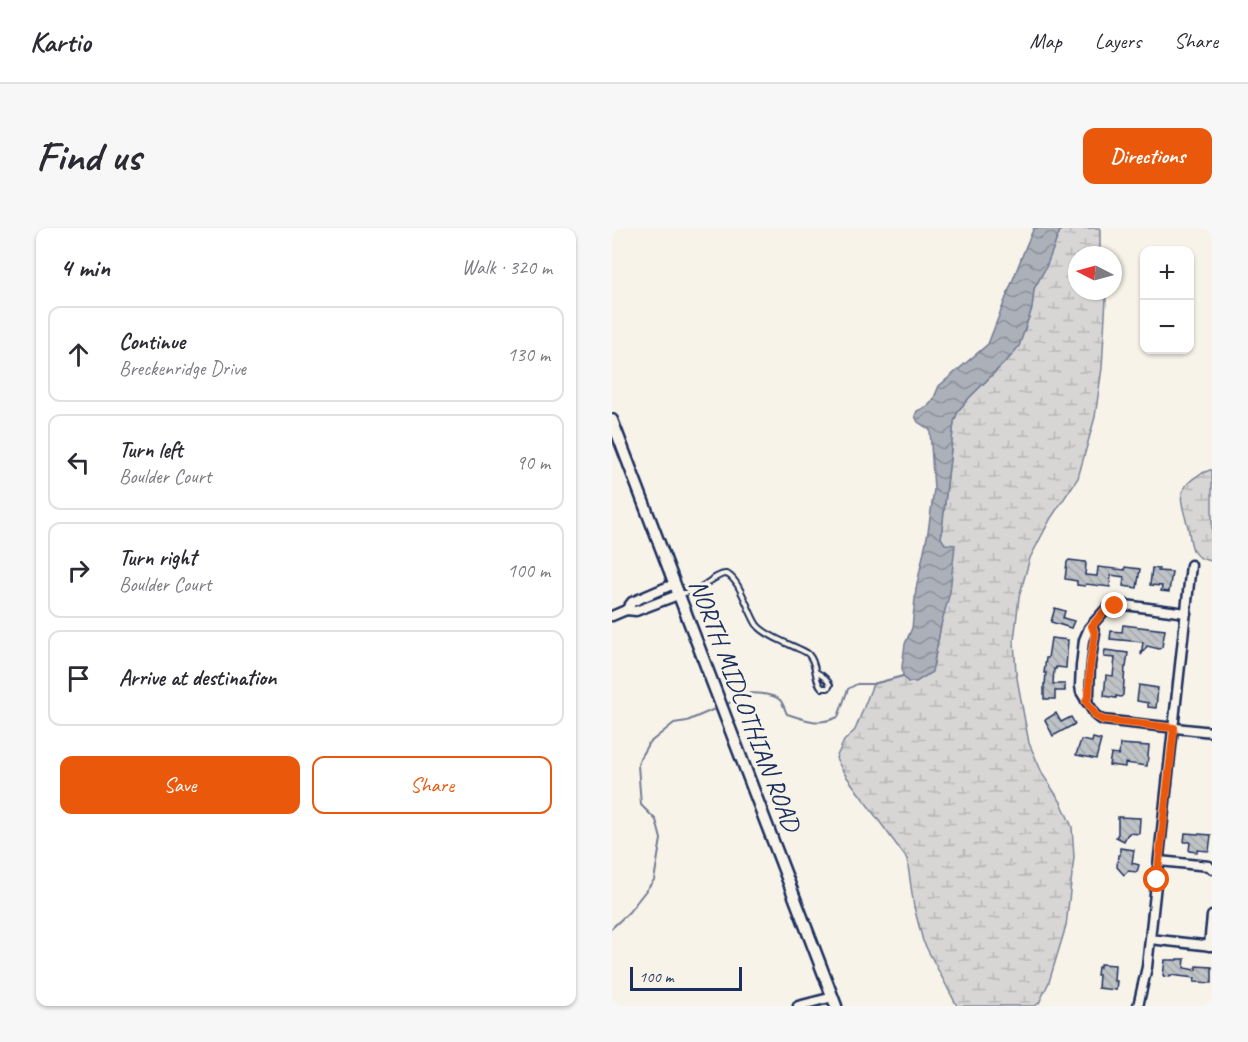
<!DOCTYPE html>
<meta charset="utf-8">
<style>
body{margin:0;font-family:Caveat,sans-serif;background:#f7f7f7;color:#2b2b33}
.controls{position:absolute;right:18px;top:18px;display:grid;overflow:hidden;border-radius:12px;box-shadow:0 2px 4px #0004}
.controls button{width:54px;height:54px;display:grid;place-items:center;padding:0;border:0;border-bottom:2px solid #e1e1e2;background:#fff;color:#2b2b33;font:30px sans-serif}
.compass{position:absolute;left:456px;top:18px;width:54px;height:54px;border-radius:50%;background:#fff;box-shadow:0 2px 4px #0004;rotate:276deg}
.scale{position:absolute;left:18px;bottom:15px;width:112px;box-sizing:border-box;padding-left:6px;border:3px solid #1b2f5e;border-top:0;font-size:16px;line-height:21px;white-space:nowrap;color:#1b2f5e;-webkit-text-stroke:4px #f7f3e8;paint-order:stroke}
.stop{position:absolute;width:18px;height:18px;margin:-14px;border:4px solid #ea580c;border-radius:50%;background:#fff}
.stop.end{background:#ea580c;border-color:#fff;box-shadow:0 2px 6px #0008}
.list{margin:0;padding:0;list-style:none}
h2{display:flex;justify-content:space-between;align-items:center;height:78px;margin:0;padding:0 24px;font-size:26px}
h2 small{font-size:20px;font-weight:400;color:#7c7c81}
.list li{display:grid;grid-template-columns:39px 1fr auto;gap:18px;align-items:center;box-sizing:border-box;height:96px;margin:0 12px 12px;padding:0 12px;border:2px solid #e1e1e2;border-radius:12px}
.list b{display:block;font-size:22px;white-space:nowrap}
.list p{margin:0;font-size:20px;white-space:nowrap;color:#7c7c81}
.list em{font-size:20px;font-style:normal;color:#7c7c81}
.actions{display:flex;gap:12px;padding:18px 24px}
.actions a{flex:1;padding:14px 0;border:2px solid #ea580c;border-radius:12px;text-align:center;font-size:21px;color:#ea580c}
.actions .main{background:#ea580c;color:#fff}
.icon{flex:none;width:33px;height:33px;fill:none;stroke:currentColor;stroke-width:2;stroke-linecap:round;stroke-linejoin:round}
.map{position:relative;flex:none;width:600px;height:778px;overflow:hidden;border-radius:12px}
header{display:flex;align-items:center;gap:36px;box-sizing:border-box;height:84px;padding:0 30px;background:#fff;border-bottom:2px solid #e1e1e2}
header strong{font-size:28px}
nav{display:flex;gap:33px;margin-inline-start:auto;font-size:21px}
.intro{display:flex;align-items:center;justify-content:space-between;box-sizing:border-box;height:144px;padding:0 36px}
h1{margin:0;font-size:42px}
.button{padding:15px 27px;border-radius:12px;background:#ea580c;color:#fff;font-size:21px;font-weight:700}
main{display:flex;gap:36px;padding:0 36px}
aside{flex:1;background:#fff;border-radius:12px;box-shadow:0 2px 4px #0004}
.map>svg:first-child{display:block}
.wetland{fill:url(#wetland-marsh);stroke:#798299;stroke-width:1.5}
.water{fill:url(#water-waves);stroke:#727c95;stroke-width:1.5}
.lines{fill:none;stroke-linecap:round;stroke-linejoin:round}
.stream{stroke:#727c95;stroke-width:2}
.building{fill:url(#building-back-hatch);stroke:#1b2f5e;stroke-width:1.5}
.lane-casing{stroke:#1b2f5e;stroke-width:8}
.street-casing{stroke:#1b2f5e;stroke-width:13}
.secondary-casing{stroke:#1b2f5e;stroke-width:15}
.lane{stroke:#f7f3e8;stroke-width:4}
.street{stroke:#f7f3e8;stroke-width:8}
.secondary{stroke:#f7f3e8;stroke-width:10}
.route{stroke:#ea580c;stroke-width:8}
.labels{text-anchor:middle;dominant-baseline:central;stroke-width:6;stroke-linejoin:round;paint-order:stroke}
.street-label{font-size:26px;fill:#1b2f5e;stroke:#f7f3e8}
</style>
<header>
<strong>Kartio</strong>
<nav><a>Map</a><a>Layers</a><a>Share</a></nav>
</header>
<div class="intro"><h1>Find us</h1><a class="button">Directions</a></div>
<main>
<aside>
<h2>4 min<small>Walk · 320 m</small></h2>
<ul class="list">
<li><svg class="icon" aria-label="ahead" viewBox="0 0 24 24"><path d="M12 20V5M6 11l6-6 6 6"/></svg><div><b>Continue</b><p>Breckenridge Drive</p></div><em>130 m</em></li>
<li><svg class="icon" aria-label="left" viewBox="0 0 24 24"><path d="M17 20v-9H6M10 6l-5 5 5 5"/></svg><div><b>Turn left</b><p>Boulder Court</p></div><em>90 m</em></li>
<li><svg class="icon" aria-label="right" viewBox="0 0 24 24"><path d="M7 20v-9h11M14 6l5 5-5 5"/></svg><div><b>Turn right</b><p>Boulder Court</p></div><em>100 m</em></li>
<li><svg class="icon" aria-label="arrive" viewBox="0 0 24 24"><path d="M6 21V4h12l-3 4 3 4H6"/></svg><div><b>Arrive at destination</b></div></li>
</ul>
<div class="actions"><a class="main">Save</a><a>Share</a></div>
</aside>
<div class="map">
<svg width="600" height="778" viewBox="0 0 600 778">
<defs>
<pattern id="wetland-marsh" width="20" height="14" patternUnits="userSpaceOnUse" patternTransform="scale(1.5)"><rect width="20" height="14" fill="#d7d6d4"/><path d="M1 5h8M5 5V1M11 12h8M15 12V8" fill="none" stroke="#b8b8b8"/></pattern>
<pattern id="water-waves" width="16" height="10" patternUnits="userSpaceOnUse" patternTransform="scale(1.5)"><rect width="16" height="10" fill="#acb0b9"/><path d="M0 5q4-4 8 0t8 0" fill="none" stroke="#8b909a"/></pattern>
<pattern id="building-back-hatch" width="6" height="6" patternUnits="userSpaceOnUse" patternTransform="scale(1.5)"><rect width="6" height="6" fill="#c0c3c5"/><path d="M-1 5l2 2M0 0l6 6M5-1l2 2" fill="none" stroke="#a4a8ac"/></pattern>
</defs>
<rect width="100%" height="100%" fill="#f7f3e8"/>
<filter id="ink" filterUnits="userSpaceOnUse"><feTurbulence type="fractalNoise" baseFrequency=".0167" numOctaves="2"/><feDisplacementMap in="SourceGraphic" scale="12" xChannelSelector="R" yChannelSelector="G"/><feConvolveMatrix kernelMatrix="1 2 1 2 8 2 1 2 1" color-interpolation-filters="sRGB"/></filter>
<g filter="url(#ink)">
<!-- wetland -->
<g class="wetland">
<polygon points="449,0 488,0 488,27 465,27 465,63 493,63 494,70 490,140 483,189 466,250 439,290 418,330 407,369 402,413 404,445 417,515 431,547 449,574 460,599 462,629 454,698 437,754 427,775 423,778 345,778 311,713 302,679 295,631 232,545 224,530 232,513 243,502 261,456 291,448 296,454 322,435 329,397 333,316 329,311 342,194 346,183 357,170 399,128 407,118 420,80 422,61 434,39"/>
<path d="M 598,242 L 600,242 L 600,333 C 577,330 580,318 576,299 C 574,291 571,283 570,275 C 566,258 584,247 598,242 Z"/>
</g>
<!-- water -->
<polygon class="water" points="422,0 449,0 434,39 422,61 420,80 407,118 399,128 357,170 346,183 342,194 329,310 333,316 343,317 338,364 329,397 320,444 304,454 296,454 291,448 290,439 293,416 300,400 304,361 316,304 322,261 318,202 306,194 303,188 305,183 316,178 321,172 327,158 376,116 414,18"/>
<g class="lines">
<!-- stream -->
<g class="stream">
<path d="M 114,477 C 119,475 120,472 125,468 C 133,463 161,465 168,472 C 171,475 173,482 175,486 C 194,492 206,498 226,489 L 236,461 L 245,456 L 261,456 L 291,448"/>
<polyline points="0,700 17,684 42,652 49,611 44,592 29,577 26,537 28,530 36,516 62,495 75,493 105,480"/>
</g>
</g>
<!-- building -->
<g class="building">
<polygon points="457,332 473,334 474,336 473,347 485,348 486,339 513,342 513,339 528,341 525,360 511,358 512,349 499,347 498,359 474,356 473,358 465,357 465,353 453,351 455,334"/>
<polygon points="540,340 547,341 546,343 560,344 557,364 549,363 550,358 538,357"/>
<polygon points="443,380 453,383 451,390 462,393 459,400 439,394"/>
<polygon points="511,397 553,402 550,419 547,421 535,418 529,427 531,414 498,411 499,403 510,404"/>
<polygon points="439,410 456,412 454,440 444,439 444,441 442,441 441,456 453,456 453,463 443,463 443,471 432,471 432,456 433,456 434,445 432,445 434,430 436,430"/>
<polygon points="493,422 516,425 514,439 513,439 511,467 509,469 504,468 504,470 492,468 494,447 501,448 503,430 492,429"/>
<polygon points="527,457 546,460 544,480 536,479 536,475 525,473"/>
<polygon points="444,485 449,494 459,489 463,496 441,508 433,492"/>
<polygon points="481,510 489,512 484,531 464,527 469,512 480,514"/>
<polygon points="508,516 537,518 535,538 513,535 513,539 497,537 499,526 507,527"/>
<polygon points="506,589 528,590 527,606 517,605 516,607 515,607 512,613 504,609 506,606"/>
<polygon points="573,605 599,607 597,623 585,622 585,624 577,623 578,614 572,614"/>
<polygon points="508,620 522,622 520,635 527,637 525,644 516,643 512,647 505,639 506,627 508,627"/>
<polygon points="565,731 573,731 572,740 584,742 584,738 600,739 600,755 582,754 583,750 558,747 558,749 551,748 553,732 565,732"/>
<polygon points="488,736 503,737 502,753 505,753 504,762 486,760 487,747 485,747 486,739 488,739"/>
</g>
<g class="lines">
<!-- lane casing -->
<g class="lane-casing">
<path id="lane" d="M 68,366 C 72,365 77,364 82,363 C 90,360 106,345 114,346 C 127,349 137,386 145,397 C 153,407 174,415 185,420 C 189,422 195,424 197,427 C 206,437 201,451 210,460 L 216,460 L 218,457 C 215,450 210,447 204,444"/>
</g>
<!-- street casing -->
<g class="street-casing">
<g id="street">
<polyline points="14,382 20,374 62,356"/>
<polyline points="574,385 513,377 503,377 494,381 477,400 472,412 469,438 468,458 469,464 484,488 491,492 600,504"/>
<polyline points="0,388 14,382 24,383 66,367"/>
<polyline points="474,473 477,466 478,437 483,406 480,398"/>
<polyline points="547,633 597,638 600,641"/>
<polyline points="538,711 600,718"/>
<polyline points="597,718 600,688"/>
<polyline points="186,778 221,769"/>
<polyline points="526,778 535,739 538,711 579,337"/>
</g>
</g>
<!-- secondary casing -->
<g class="secondary-casing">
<polyline id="secondary" points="0,192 224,778"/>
</g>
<!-- lane -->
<use href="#lane" class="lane"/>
<!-- street -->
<use href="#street" class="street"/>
<!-- secondary -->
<use href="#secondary" class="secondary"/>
</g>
</g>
<g class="lines" filter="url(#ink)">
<!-- route -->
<polyline class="route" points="503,378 494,381 480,398 483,406 478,438 477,466 474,473 484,488 491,492 562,500 545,652"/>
</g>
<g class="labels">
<!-- street labels -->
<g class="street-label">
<text transform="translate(133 477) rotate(69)">NORTH MIDLOTHIAN ROAD</text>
</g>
</g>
</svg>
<div class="controls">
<button>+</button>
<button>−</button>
</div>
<svg class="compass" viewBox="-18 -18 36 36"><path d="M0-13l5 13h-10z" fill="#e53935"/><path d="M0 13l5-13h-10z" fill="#7c7c81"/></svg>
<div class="scale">100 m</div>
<div class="stop" style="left:545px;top:652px"></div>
<div class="stop end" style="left:503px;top:378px"></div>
</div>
</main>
